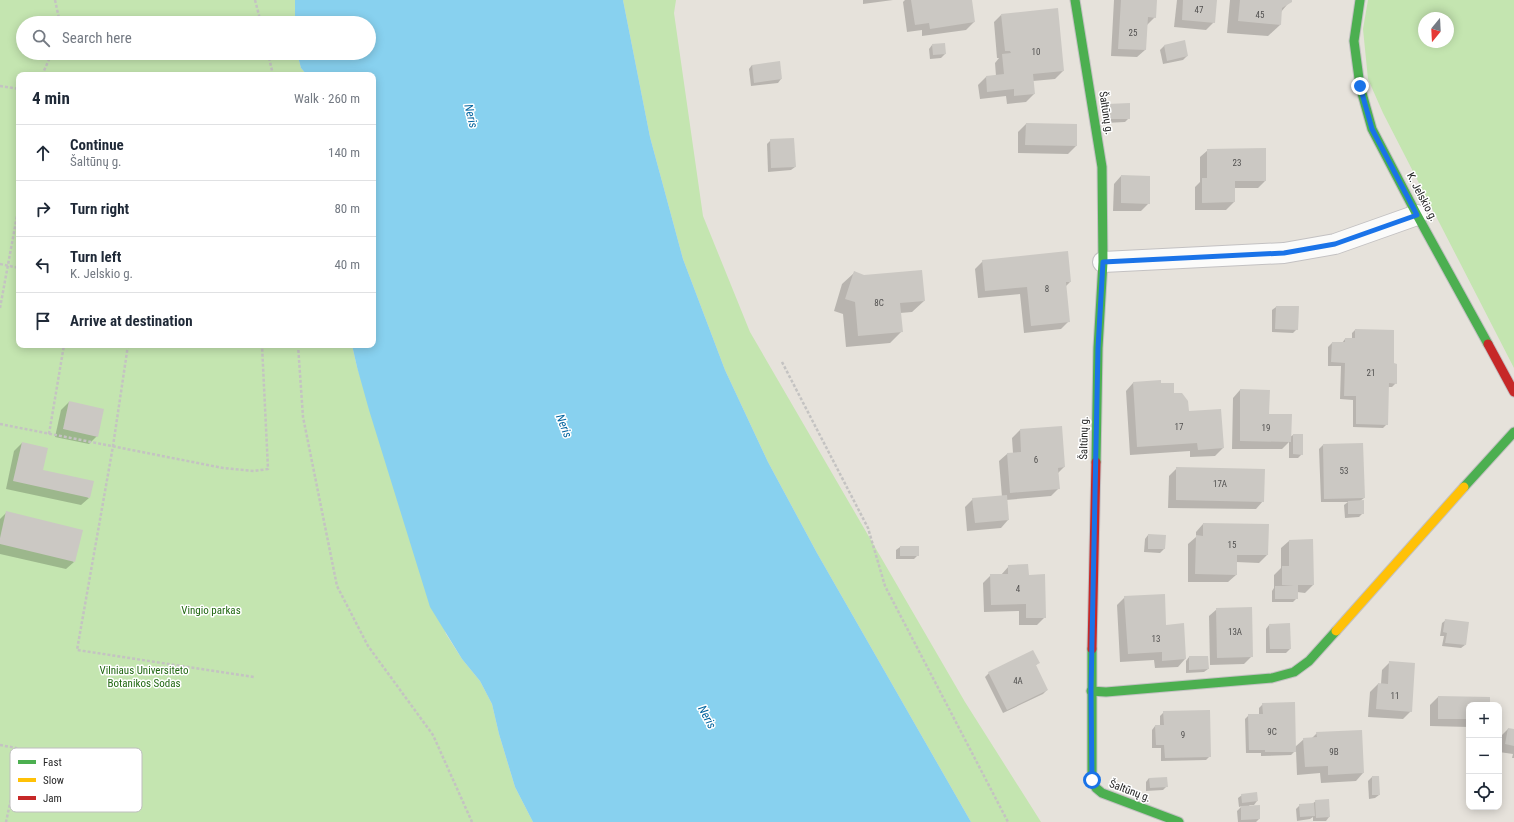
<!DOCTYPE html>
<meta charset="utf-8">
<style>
body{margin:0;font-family:"Roboto Condensed",sans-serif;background:#f2f2f3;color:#1f2937}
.controls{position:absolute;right:12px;bottom:12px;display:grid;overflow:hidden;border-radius:8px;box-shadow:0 2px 10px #0003}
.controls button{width:36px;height:36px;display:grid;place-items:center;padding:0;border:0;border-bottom:1px solid #e0e1e3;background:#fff;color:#1f2937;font:20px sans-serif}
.compass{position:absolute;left:1418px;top:12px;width:36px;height:36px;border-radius:50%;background:#fff;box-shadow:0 2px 10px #0003;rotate:198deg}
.stop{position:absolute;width:12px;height:12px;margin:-9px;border:3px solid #1a73e8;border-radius:50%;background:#fff}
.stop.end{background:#1a73e8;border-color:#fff;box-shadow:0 1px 4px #0008}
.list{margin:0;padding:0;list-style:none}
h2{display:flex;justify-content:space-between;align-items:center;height:52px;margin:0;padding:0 16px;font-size:17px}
h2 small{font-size:13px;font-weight:400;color:#747a83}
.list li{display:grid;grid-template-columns:26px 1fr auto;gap:12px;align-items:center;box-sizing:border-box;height:56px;padding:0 16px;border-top:1px solid #e0e1e3}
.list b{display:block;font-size:15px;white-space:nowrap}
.list p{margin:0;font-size:13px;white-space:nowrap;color:#747a83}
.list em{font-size:13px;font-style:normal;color:#747a83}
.icon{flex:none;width:22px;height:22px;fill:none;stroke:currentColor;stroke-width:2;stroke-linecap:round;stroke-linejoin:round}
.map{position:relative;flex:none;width:1514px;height:822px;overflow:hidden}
.search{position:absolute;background:#fff;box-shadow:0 2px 10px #0003;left:16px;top:16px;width:360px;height:44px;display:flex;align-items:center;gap:10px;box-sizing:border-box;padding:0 14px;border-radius:22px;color:#747a83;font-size:15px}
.panel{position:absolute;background:#fff;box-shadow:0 2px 10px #0003;left:16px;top:72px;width:360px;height:276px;border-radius:8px}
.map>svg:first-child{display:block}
.green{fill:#c4e5b0;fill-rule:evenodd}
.water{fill:#88d1ef}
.shadow{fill:#0003}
.building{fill:#cbc8c3}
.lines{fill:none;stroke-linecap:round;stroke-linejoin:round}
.street-casing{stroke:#c3c1c2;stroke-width:22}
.fast-casing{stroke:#c3c1c2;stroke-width:11}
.slow-casing{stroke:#c3c1c2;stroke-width:11}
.jam-casing{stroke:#c3c1c2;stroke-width:11}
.path{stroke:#c4c3c2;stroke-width:2.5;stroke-dasharray:3 2;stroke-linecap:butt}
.street{stroke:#fbfbfa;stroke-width:20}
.fast{stroke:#4caf50;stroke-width:9}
.slow{stroke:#ffc107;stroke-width:9}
.jam{stroke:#c62828;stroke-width:9}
.route{stroke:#1a73e8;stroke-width:5}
.labels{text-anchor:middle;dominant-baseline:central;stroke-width:3;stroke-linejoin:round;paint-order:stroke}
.number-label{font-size:9px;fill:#525150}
.street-label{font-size:11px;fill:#272727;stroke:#fff}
.park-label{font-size:11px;fill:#226813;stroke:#fff}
.water-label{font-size:12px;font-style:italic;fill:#02649f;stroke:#fff}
.key{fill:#fff;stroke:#bebebe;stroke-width:1}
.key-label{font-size:11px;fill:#272727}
</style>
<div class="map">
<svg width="1514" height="822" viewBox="0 0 1514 822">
<rect width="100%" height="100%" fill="#e6e2db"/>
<!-- green -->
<g class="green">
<polygon points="0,0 295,0 295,23 23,23 23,53 297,53 301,68 307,75 19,75 19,345 352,345 357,367 446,634 462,659 480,681 492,704 499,734 515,787 533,822 0,822"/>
<polygon points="623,0 676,0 674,13 703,216 750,332 965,702 1041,822 971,822 817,553 768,462 725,370 683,259 650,137"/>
<path d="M 1368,0 L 1514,0 L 1514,368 L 1383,113 L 1368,79 L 1363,29 ZM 1424,18 L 1448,18 L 1448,42 L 1424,42 Z"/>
</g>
<!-- water -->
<polygon class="water" points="295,0 623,0 650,137 683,259 725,370 768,462 817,553 971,822 533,822 515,787 499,734 492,704 480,681 462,659 430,607 369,410 357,367 352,345 373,345 373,75 307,75 301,68 297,53 369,53 369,23 295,23"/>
<!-- shadow -->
<g class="shadow">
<polygon points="863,0 893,0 863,4"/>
<polygon points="905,0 971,0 974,22 966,30 922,36 922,30 907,32 903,2"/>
<polygon points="1114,0 1156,0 1155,17 1147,25 1145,50 1137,57 1111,56"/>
<polygon points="1177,0 1216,0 1214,22 1206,30 1174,27"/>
<polygon points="1230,0 1291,0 1281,12 1280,25 1268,36 1227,33"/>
<polygon points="1001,15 1063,71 1055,79 1033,81 1034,94 1026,102 1007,104 1006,96 980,99 978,85 986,77 996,76 995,63 999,58 997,58 994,22"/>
<polygon points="1184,42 1187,56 1183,60 1163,64 1160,50 1164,46"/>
<polygon points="932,45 945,54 941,58 930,59 929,49"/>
<polygon points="752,65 781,79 778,83 751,86 749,69"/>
<polygon points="1108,105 1129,118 1125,122 1105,123 1104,109"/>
<polygon points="1026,124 1076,146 1068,154 1018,153 1018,132"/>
<polygon points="771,140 795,167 791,170 768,172 767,144"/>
<polygon points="1208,150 1265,181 1258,188 1234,188 1234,202 1226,210 1195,210 1195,187 1200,182 1200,157"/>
<polygon points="1121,176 1149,203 1141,211 1113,211 1114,184"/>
<polygon points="983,261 1070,282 1065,287 1069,321 1061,329 1024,333 1020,294 978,298 975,269"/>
<polygon points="854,273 924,301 912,312 900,313 902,331 890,343 846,347 843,314 834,311 842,284"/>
<polygon points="1276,307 1297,329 1293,333 1272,332 1272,310"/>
<polygon points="1355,330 1393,364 1396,383 1392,387 1388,387 1387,424 1383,428 1353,427 1353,400 1340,399 1341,366 1328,366 1328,347 1332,343 1342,343 1345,339 1352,339 1352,333"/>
<polygon points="1133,383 1160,384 1173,394 1188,412 1223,448 1215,456 1190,457 1190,451 1130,455 1126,391"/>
<polygon points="1240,390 1268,415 1290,437 1293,435 1302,454 1298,458 1289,458 1289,442 1282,449 1232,449 1233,398"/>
<polygon points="69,402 97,436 89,444 55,437 61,410"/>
<polygon points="1020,430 1064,467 1058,473 1059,488 1051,496 1006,500 1008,520 1001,528 967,531 965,507 973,499 1002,497 999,461 1007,454 1013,453 1012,438"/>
<polygon points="22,443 42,471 89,498 81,505 6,489 14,451"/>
<polygon points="1323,445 1364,498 1360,501 1363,513 1359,517 1345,518 1344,505 1348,502 1321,502 1319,449"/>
<polygon points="1177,468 1263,501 1256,509 1168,508 1169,476"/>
<polygon points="7,512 74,562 66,569 0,554 0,519"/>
<polygon points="1203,524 1267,555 1259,563 1236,562 1236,575 1228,582 1188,582 1188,544 1196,537 1196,532"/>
<polygon points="1148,535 1164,549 1160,553 1144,552 1145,539"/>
<polygon points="1312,540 1313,585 1305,593 1297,592 1297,598 1293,602 1272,602 1272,591 1274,588 1274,575 1281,568 1281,548 1289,541"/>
<polygon points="900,547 918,555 914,559 896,559 896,550"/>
<polygon points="1009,566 1028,576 1045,617 1037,625 1019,625 1019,611 984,612 983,583 991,575 1001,575"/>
<polygon points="1125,597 1165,626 1185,659 1178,667 1155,668 1154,660 1120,662 1117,605"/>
<polygon points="1217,609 1252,656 1244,664 1210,665 1209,616"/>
<polygon points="1446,620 1465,645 1461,648 1442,646 1444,636 1440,636 1442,623"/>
<polygon points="1269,625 1290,649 1286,653 1266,653 1266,629"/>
<polygon points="1189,657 1208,669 1204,672 1186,673 1186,661"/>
<polygon points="1390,662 1411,711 1403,719 1368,717 1370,692 1378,684 1381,684 1382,670"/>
<polygon points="1038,663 1035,666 1047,690 1043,694 1003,713 985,677 989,673"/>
<polygon points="1438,697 1489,705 1469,705 1469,727 1430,726 1430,705"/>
<polygon points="1263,704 1295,747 1304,739 1312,738 1317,733 1363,773 1356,781 1321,783 1320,773 1297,775 1296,750 1291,755 1261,756 1261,753 1246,753 1245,719 1249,715 1259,715 1259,708"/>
<polygon points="1164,712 1210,756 1206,760 1161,761 1161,748 1152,748 1152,730 1155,726 1160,726 1160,716"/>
<polygon points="1508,729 1514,730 1514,758 1512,758 1513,754 1499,752 1500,737"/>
<polygon points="1372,777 1379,795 1375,798 1369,799 1368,781"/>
<polygon points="1149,778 1167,786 1163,790 1146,791 1146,782"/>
<polygon points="1242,795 1257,801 1254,805 1249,805 1259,819 1256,822 1238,822 1237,811 1242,806 1239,807 1238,798"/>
<polygon points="1316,801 1329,817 1326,821 1313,821 1313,817 1310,819 1297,821 1296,809 1300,805 1312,804"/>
</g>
<!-- building -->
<g class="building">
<polygon points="911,0 972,0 975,22 930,29 929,23 915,25"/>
<polygon points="1121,0 1157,0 1156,18 1148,17 1146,50 1118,49"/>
<polygon points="1183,0 1217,0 1215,23 1182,20"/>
<polygon points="1240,0 1292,0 1292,2 1282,8 1281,25 1238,21"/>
<polygon points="1058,8 1064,71 1033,74 1035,94 1014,96 1014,89 987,92 986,76 1004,74 1002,54 1011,53 1010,51 1005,51 1001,14"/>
<polygon points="1185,40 1188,56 1167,61 1164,45"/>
<polygon points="945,43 946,54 933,55 932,44"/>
<polygon points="780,61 782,79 754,83 752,65"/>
<polygon points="1130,103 1130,119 1108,119 1107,104"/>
<polygon points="1026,123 1077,124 1077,146 1025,145"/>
<polygon points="794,138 796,167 771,168 770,139"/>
<polygon points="1266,148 1266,181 1235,181 1235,202 1202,203 1202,178 1207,178 1207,149"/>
<polygon points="1121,175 1150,176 1150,204 1121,203"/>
<polygon points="1068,251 1071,282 1066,282 1070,322 1031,326 1027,287 985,291 982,260"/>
<polygon points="922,270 925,301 900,303 903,332 858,336 855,302 845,299 854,271 864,275"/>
<polygon points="1276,306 1299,306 1298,330 1275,329"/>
<polygon points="1355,329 1394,330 1394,363 1397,364 1397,384 1389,383 1388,425 1356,424 1356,396 1344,396 1345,363 1331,362 1332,342 1345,342 1345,338 1355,338"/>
<polygon points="1161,380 1161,383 1174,383 1174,393 1182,393 1188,401 1189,411 1221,409 1224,448 1198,450 1197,443 1137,447 1133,382"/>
<polygon points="1240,389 1270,390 1269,414 1292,414 1291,442 1240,441"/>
<polygon points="69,401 104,409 98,437 63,429"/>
<polygon points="1062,426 1065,467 1058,468 1060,489 1010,493 1007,453 1021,452 1020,429"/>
<polygon points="1293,434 1303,434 1303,455 1293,454"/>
<polygon points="22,442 48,448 43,470 94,481 90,498 13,481"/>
<polygon points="1363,443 1365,498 1324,499 1323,444"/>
<polygon points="1176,467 1265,469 1264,502 1176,500"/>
<polygon points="1007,495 1009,520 975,523 972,498"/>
<polygon points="1364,500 1364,514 1348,514 1348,501"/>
<polygon points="6,511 83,530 75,562 0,544 0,538"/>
<polygon points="1203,523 1269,524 1268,555 1237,555 1237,575 1195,574 1196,535 1203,536"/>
<polygon points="1148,534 1166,535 1165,549 1148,549"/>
<polygon points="1313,539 1314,585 1298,585 1298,599 1275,599 1275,586 1294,586 1282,585 1282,566 1289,566 1289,540"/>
<rect x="900" y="546" width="19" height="10"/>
<polygon points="1028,564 1029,575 1045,574 1046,618 1026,618 1026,604 991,605 990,574 1008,574 1008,565"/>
<polygon points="1165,594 1166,625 1184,623 1186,659 1162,661 1162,652 1128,654 1124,596"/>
<polygon points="1252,607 1253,657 1217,658 1216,608"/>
<polygon points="1445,619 1469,622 1466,645 1445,643 1447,633 1443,632"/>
<polygon points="1290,623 1291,649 1270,649 1269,624"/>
<polygon points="1033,650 1040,663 1036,665 1048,690 1007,710 988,672"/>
<polygon points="1189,656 1208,656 1209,669 1189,670"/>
<polygon points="1389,661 1415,663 1412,712 1376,709 1378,683 1388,684"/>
<polygon points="1438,696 1490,697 1490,705 1469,705 1469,719 1438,719"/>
<polygon points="1295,702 1296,752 1265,752 1265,750 1249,750 1248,714 1263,714 1262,703"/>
<polygon points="1210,710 1211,757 1165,758 1164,745 1156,745 1155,725 1164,725 1163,711"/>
<polygon points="1508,728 1514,729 1514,746 1505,744"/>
<polygon points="1362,730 1364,773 1328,775 1328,766 1305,767 1303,738 1317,737 1316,732"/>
<polygon points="1372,776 1379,776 1380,795 1372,795"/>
<polygon points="1167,777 1168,787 1150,788 1149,778"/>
<polygon points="1257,792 1258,801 1242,803 1241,794"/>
<polygon points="1329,799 1330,817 1316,818 1315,800"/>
<polygon points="1314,803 1315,816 1300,817 1299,804"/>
<polygon points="1260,805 1260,819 1241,820 1241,806"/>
</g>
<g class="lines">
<!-- street casing -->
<g class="street-casing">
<polyline id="street" points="1103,262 1284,253 1335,244 1417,215"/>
</g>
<!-- fast casing -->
<g class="fast-casing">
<g id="fast">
<polyline points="1075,0 1102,167 1103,262 1098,348 1096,462"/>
<polyline points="1360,0 1354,41 1360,86 1372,129 1417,215 1488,344"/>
<polyline points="1464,487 1514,432"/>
<polyline points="1092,649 1092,780 1096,788 1102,793 1179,822"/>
<polyline points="1091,691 1106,692 1272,678 1294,672 1309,661 1336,631"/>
</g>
</g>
<!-- slow casing -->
<g class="slow-casing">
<polyline id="slow" points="1336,631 1464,487"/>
</g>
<!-- jam casing -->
<g class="jam-casing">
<g id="jam">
<polyline points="1488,344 1514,392"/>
<polyline points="1092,649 1096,462"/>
</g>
</g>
<!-- path -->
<g class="path">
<polyline points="55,0 60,23"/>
<polyline points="255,0 261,23"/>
<polyline points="268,53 273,75"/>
<polyline points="42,75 52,53"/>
<polyline points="0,86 19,89"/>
<polyline points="0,264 19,268"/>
<polyline points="0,308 19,205"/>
<polyline points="128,345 113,446 77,650 254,677"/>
<polyline points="298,345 303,417 337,586 368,646 433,735 472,822"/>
<polyline points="782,362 868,528 885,586 1008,822"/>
<polyline points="0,424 223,468 254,471 268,469 262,345"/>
<polyline points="49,434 64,345"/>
<polyline points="0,745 16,748 20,757 6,822"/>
</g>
<!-- street -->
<use href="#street" class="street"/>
<!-- fast -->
<use href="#fast" class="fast"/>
<!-- slow -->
<use href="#slow" class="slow"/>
<!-- jam -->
<use href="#jam" class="jam"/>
</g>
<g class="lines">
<!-- route -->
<polyline class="route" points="1092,780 1091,691 1098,348 1103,262 1284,253 1335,244 1417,215 1372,129 1360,86"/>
</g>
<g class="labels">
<!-- number labels -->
<g class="number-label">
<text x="1199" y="10">47</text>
<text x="1260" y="15">45</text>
<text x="1133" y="33">25</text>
<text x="1036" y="52">10</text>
<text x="1237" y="163">23</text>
<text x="1047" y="289">8</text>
<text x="879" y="303">8C</text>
<text x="1371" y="373">21</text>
<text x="1179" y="427">17</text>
<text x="1266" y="428">19</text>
<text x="1036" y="460">6</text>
<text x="1344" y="471">53</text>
<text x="1220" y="484">17A</text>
<text x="1232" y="545">15</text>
<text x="1018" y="589">4</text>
<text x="1235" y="632">13A</text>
<text x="1156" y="639">13</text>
<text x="1018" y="681">4A</text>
<text x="1395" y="696">11</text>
<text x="1272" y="732">9C</text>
<text x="1183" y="735">9</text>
<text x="1334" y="752">9B</text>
</g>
<!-- street labels -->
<g class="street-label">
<text transform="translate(1106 113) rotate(81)">Šaltūnų g.</text>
<text transform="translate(1422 197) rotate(62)">K. Jelskio g.</text>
<text transform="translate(1084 438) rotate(-89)">Šaltūnų g.</text>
<text transform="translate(1130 791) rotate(21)">Šaltūnų g.</text>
</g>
<!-- park labels -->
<g class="park-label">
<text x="211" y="610">Vingio parkas</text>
<text x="144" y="670">Vilniaus Universiteto<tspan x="144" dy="13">Botanikos Sodas</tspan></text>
</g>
<!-- water labels -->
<g class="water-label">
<text transform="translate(471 116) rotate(76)">Neris</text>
<text transform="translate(564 426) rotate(68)">Neris</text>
<text transform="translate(707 717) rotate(61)">Neris</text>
</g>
</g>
<!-- legend -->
<rect x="10" y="748" width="132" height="64" rx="6" class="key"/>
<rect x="18" y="760" width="18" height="4" fill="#4caf50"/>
<rect x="18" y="778" width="18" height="4" fill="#ffc107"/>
<rect x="18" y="796" width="18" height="4" fill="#c62828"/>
<g class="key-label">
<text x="43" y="766">Fast</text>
<text x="43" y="784">Slow</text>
<text x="43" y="802">Jam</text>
</g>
</svg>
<div class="controls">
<button>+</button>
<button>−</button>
<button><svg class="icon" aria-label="locate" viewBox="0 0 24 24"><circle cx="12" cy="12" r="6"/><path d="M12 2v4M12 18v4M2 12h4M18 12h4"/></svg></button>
</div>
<svg class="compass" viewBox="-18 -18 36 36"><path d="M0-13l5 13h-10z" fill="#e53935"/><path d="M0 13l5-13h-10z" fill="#747a83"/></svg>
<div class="stop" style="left:1092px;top:780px"></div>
<div class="stop end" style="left:1360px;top:86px"></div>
<div class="search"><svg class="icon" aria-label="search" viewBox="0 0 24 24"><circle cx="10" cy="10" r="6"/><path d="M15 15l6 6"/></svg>Search here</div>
<section class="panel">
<h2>4 min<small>Walk · 260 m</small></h2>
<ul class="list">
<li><svg class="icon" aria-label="ahead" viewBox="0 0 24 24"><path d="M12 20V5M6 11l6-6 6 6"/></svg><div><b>Continue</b><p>Šaltūnų g.</p></div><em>140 m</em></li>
<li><svg class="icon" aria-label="right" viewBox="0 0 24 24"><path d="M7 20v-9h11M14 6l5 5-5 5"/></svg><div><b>Turn right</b></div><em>80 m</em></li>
<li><svg class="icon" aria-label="left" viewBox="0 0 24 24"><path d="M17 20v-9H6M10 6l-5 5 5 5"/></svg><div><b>Turn left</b><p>K. Jelskio g.</p></div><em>40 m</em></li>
<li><svg class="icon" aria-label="arrive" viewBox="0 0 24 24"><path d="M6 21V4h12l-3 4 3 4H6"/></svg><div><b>Arrive at destination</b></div></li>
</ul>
</section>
</div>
